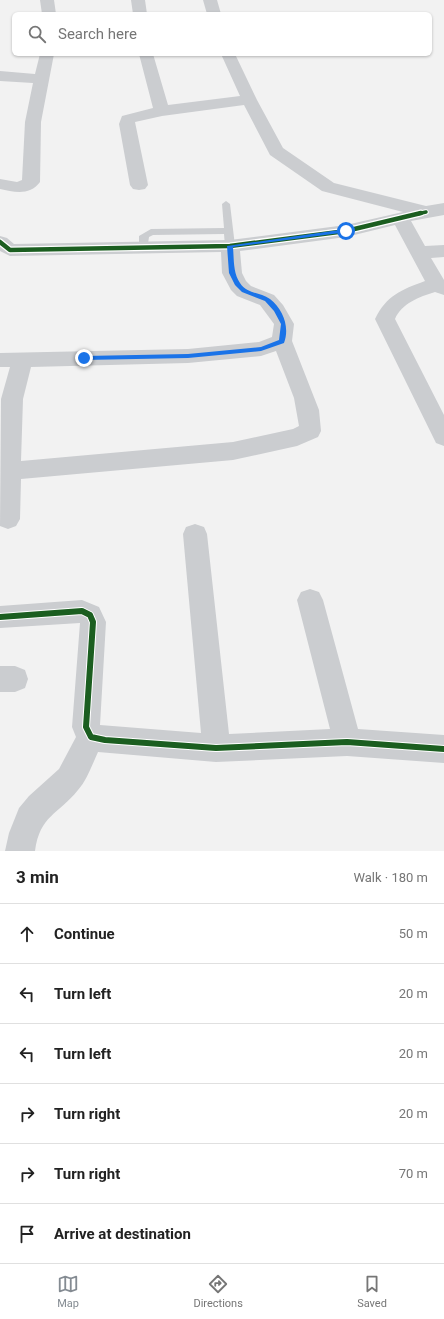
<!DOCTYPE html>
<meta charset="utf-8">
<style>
body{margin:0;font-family:Roboto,sans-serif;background:#f6f6f6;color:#222}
.stop{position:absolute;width:12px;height:12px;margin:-9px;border:3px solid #1a73e8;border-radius:50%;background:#fff}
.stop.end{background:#1a73e8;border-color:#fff;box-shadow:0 1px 4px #0008}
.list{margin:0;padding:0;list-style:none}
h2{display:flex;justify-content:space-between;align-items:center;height:52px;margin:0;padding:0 16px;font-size:17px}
h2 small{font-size:13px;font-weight:400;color:#767676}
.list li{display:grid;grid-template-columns:26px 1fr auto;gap:12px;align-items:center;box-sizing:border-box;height:60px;padding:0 16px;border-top:1px solid #e0e0e0}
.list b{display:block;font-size:15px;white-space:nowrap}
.list em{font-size:13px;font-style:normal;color:#767676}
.icon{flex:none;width:22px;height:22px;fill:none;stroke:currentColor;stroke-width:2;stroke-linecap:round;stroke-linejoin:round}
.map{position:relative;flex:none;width:444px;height:851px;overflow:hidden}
.search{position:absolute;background:#fff;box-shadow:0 1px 3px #0004;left:12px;right:12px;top:12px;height:44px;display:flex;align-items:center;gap:10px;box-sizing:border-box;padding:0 14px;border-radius:6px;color:#767676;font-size:15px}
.sheet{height:412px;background:#fff}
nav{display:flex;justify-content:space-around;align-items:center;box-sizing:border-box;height:56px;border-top:1px solid #e0e0e0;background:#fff;font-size:11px;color:#767676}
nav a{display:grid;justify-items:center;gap:2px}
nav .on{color:#848b92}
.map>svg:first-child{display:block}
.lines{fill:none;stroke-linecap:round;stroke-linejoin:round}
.service{fill:#cbcdd0;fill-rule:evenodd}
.minor{fill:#cbcdd0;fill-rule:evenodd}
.cycleway-far2-casing{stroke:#fff;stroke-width:5.5}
.cycleway-far1-casing{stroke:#fff;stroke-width:7}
.cycleway-casing{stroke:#fff;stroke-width:8}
.cycleway-far2{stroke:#1b5e20;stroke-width:3.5}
.cycleway-far1{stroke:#1b5e20;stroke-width:4.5}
.cycleway{stroke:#1b5e20;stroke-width:6}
.route{fill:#1a73e8}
</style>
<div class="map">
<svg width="444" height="851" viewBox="0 0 444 851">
<rect width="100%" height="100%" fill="#f2f2f2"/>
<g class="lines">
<!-- service -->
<polygon class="service" points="226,201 230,204 235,246 233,248 230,249 225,246 224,234 153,235 149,237 147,250 144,251 139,248 139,236 151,229 224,228 222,204"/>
<!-- minor -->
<g class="minor">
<polygon points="40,0 54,0 56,14 42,14"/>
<polygon points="131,0 145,0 147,14 133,14"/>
<polygon points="203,0 217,0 221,14 207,14"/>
<path d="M 40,54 L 54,54 L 41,122 L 40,182 C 30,196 14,192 0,189 L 0,179 L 17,182 L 22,180 L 25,122 L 33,83 L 0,81 L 0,71 L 35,74 Z"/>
<path d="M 139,54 L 153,54 L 168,105 L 240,96 L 221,54 L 235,54 L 257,100 L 283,148 L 334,183 L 426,206 L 444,203 L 444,215 L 411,221 L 425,246 L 444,245 L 444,257 L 431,258 L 444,280 L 444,295 L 435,292 C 419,297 402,303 395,319 L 444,415 L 444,446 L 436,443 L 375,319 C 387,295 401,290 425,281 L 395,225 L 346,237 L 240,251 L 242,273 L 246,281 L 251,286 L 274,295 L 283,305 L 294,324 L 292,341 L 319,410 L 321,431 L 318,437 L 297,446 L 233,460 L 21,479 L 20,519 L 16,526 L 8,529 L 0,526 L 1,399 L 10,367 L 0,367 L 0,353 L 188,349 L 259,342 L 272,337 L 274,324 L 260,305 L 237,296 L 231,290 L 222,273 L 221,252 L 10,256 L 0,251 L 0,236 L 7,238 L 14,244 L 230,240 L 346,225 L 403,212 L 322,191 L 270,155 L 244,105 L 162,116 L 135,122 L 148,185 L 145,189 L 139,190 L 133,189 L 130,185 L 119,124 L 122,116 L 153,108 ZM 276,351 L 294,398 L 299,426 L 293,429 L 233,442 L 21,461 L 23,399 L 31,367 L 188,363 L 261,356 Z"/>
<path d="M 195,524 L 204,527 L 207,534 L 229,734 L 330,729 L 297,600 L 301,592 L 310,589 L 319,592 L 323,600 L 358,729 L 444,735 L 444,763 L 347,756 L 216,762 L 98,752 C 92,765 87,780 78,790 C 58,815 40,815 35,851 L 5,851 L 9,833 L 19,808 L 29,796 L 59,769 L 76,737 L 72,727 L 80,623 L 0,628 L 0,606 L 82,600 L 99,607 L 106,622 L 100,725 L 201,733 L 183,534 L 186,527 Z"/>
<polygon points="0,666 15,666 25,670 28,679 25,688 15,692 0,692"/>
</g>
<!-- cycleway-far2 casing -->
<g class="cycleway-far2-casing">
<polyline id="cycleway-far2" points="417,214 426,212"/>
</g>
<!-- cycleway-far1 casing -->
<g class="cycleway-far1-casing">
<polyline id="cycleway-far1" points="0,242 10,250 230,246 346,231 421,213"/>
</g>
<!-- cycleway casing -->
<g class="cycleway-casing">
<polyline id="cycleway" points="0,617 82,611 90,615 93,622 86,727 91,737 105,740 216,748 347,742 444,749"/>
</g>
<!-- cycleway-far2 -->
<use href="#cycleway-far2" class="cycleway-far2"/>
<!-- cycleway-far1 -->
<use href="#cycleway-far1" class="cycleway-far1"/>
<!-- cycleway -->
<use href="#cycleway" class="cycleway"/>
</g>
<!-- route -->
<path class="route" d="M 346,229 L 348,232 L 233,247 C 234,259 233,273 240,283 C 247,294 260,292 270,299 C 283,309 290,327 284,343 L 261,351 L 188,358 L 84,360 L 81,358 L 84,356 L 188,354 L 261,347 L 279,340 L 281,324 L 274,311 L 265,301 L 242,292 L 235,285 L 229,273 L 227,246 Z"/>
</svg>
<div class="stop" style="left:346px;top:231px"></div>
<div class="stop end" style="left:84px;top:358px"></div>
<div class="search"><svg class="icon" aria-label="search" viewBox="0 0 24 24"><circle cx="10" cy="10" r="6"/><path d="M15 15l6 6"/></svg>Search here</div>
</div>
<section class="sheet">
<h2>3 min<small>Walk · 180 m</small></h2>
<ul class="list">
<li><svg class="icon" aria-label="ahead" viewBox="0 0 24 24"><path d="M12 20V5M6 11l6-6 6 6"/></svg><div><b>Continue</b></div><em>50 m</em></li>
<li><svg class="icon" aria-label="left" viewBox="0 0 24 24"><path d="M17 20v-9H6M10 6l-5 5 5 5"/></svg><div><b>Turn left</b></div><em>20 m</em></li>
<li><svg class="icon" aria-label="left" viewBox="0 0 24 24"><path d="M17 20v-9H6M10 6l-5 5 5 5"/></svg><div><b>Turn left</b></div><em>20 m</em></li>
<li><svg class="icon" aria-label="right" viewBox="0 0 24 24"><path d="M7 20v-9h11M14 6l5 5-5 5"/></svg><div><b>Turn right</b></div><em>20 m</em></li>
<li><svg class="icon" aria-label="right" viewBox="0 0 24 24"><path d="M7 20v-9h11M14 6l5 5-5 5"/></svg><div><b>Turn right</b></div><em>70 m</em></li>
<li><svg class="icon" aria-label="arrive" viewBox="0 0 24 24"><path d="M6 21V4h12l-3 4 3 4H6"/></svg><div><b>Arrive at destination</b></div></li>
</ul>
</section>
<nav>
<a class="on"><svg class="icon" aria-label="map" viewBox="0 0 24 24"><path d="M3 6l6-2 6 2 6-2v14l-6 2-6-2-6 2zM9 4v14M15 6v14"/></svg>Map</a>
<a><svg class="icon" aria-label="directions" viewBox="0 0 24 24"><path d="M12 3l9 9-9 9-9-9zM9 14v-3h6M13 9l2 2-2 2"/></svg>Directions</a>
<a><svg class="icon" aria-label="saved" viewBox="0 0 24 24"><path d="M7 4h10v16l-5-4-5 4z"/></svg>Saved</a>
</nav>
